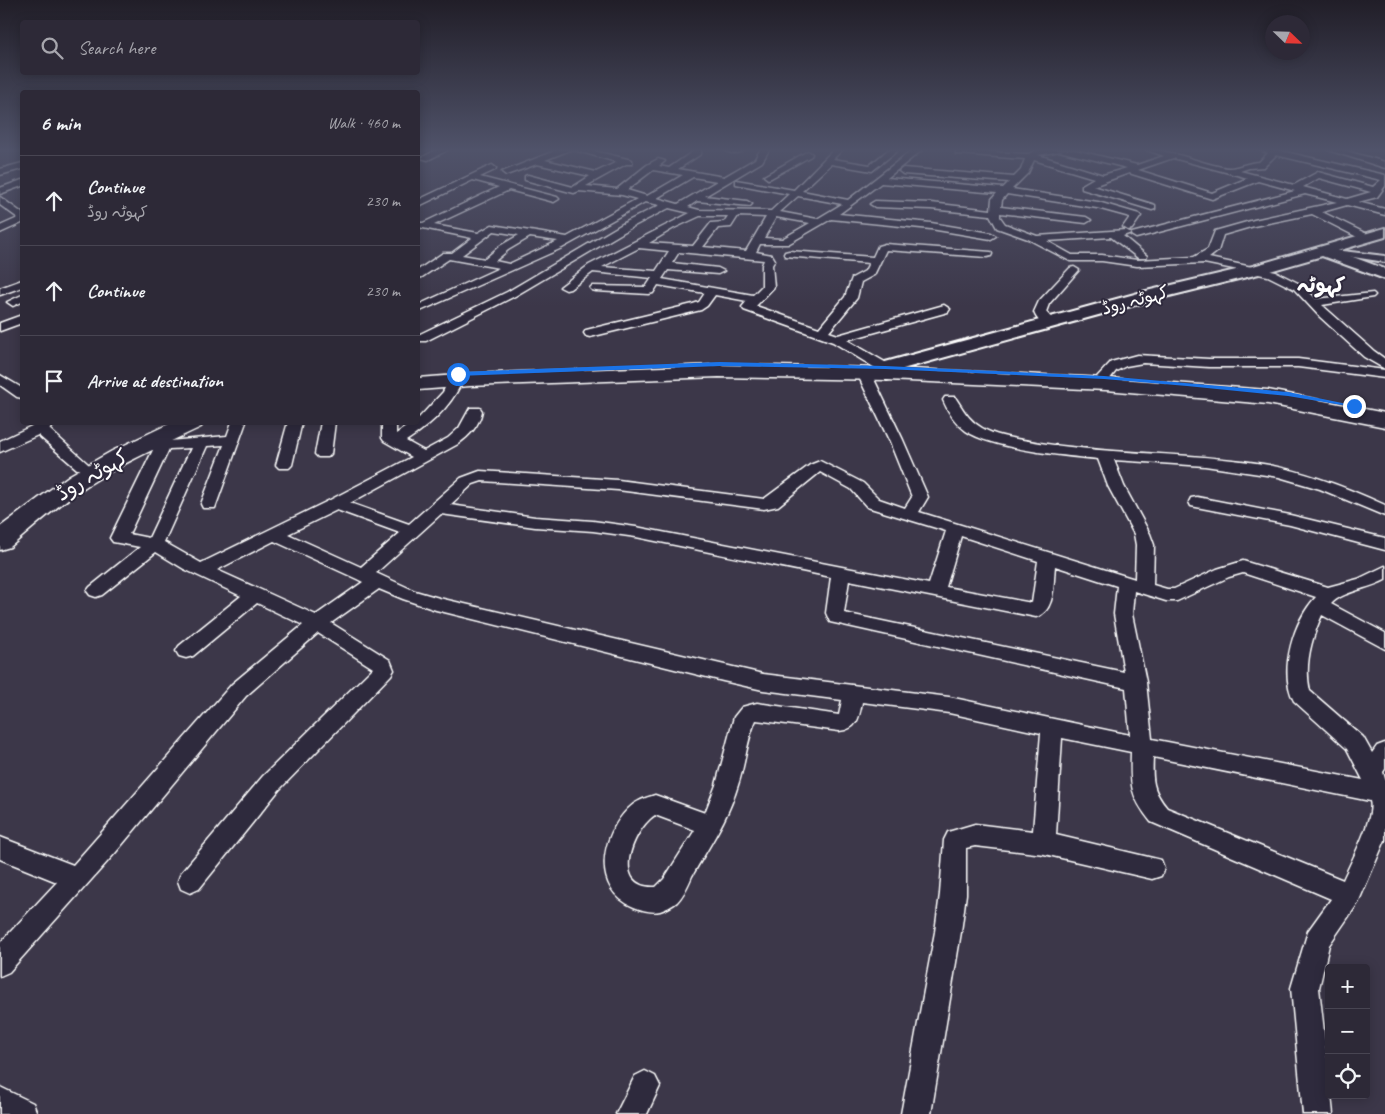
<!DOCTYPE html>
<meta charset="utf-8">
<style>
body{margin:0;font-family:Caveat,"Playpen Sans Arabic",sans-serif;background:#393542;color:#f1f3f6}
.controls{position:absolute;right:15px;bottom:15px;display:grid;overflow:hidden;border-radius:5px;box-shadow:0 2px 12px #0003}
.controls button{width:45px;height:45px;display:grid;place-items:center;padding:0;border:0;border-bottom:1px solid #484552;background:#2d2937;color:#f1f3f6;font:25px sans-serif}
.compass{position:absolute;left:1265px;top:15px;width:45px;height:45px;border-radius:50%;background:#2d2937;box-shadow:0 2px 12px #0003;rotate:113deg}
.stop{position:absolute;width:15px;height:15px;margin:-11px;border:4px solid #1a73e8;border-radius:50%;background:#fff}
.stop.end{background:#1a73e8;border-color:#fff;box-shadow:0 1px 5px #0008}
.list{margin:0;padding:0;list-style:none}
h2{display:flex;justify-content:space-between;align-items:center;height:65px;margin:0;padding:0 20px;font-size:21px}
h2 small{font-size:16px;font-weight:400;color:#a7a6ad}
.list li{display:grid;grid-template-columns:32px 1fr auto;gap:15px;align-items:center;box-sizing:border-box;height:90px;padding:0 20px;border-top:1px solid #484552}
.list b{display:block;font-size:19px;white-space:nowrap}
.list p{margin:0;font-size:16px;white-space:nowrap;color:#a7a6ad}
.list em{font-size:16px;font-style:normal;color:#a7a6ad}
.icon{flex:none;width:28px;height:28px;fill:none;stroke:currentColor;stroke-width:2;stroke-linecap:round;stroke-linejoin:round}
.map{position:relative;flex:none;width:1385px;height:1114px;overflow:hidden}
.search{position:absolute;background:#2d2937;box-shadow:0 2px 12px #0003;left:20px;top:20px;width:400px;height:55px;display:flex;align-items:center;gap:12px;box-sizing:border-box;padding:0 18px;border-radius:5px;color:#a7a6ad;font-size:19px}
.panel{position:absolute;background:#2d2937;box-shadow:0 2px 12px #0003;left:20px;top:90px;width:400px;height:335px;border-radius:5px}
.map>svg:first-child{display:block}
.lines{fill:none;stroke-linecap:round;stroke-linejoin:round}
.pedestrian-casing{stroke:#fff;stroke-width:4}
.minor-casing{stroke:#fff;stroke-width:3}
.secondary-casing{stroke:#fff;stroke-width:4}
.primary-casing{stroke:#fff;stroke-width:3}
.pedestrian{fill:#2f2a3d;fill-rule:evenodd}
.minor{fill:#2f2a3d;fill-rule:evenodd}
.secondary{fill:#2f2a3d;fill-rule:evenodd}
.primary{fill:#2f2a3d;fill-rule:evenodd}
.route{fill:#1a73e8}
.labels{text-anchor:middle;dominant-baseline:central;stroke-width:4;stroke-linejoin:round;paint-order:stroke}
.far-street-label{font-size:18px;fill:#fff;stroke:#2f2a3d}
.far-district-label{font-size:21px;font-weight:bold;fill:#fff;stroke:#2f2a3d}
.street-label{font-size:21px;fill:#fff;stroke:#2f2a3d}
</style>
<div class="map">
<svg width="1385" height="1114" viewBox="0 0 1385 1114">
<rect width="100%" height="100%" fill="#3c3749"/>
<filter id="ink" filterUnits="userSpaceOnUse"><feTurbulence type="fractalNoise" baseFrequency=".02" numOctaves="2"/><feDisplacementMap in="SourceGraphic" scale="10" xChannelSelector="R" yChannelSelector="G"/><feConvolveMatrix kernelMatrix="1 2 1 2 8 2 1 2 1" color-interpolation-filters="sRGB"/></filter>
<g filter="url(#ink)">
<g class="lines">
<!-- pedestrian casing -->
<g class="pedestrian-casing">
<polygon id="pedestrian" points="1325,249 1385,256 1385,262 1328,253 1324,251"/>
</g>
<!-- minor casing -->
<g class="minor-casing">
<g id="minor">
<polygon points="436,150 448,150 428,160 421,158"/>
<path d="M 557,150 L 570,150 L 545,160 L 596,172 L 617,162 L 574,150 L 590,150 L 632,160 L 632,164 L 626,164 L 586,186 L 617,189 L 647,165 L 658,159 L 665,161 L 659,166 L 669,168 L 695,150 L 701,150 L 701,154 L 678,169 L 724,177 L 755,159 L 760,150 L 769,150 L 762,162 L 705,196 L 747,201 L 752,204 L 750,206 L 697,201 L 688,207 L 699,210 L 771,211 L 789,194 L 736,184 L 736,180 L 794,190 L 833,150 L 842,150 L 833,159 L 870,165 L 888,150 L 898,150 L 872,171 L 831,164 L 802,191 L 848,200 L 912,150 L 922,150 L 887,178 L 1003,188 L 1009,182 L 903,174 L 899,171 L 903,168 L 1014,177 L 1021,170 L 1025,159 L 959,154 L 956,154 L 956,150 L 1028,154 L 1037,150 L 1075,150 L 1137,165 L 1164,156 L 1147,150 C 1175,150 1200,164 1228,168 C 1234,169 1249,162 1259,162 L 1268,153 L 1260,150 L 1277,150 L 1385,175 L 1385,186 L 1377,197 L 1358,202 L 1385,209 L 1385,215 L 1347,205 L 1322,212 L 1371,236 L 1372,238 L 1371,240 L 1363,240 L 1312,214 L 1254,226 L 1223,235 L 1218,251 L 1209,258 L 1276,272 L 1302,285 L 1316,299 L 1373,293 L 1375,295 L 1373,297 L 1322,305 L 1374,351 L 1385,359 L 1385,369 L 1364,357 L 1320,317 L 1294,289 L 1268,276 L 1204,263 L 1137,266 L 1102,261 L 1070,261 L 1028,239 L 997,228 L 990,215 L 931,209 L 875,207 L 870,204 L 875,201 L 931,203 L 991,210 L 992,199 L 997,193 L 881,183 L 839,214 L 931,223 L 991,233 L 996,236 L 991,239 L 931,229 L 831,219 L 788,244 L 760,244 L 756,252 L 772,255 L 775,260 L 772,265 L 774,287 L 756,306 L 819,328 L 845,297 L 852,278 L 865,271 L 869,263 L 785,256 L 784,254 L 785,252 L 789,251 L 873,257 L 878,246 L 885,244 L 991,252 L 992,254 L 991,256 L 987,257 L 886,250 L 874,275 L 861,282 L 857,298 L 829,332 L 838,335 L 944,305 L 950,309 L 948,312 L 847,340 L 890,365 L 892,368 L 890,371 L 880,371 L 833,342 L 744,310 L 742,307 L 747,301 L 715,295 L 707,306 L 701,310 L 590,337 L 586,336 L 584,333 L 586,330 L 693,304 L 699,302 L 705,293 L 658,285 L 653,293 L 649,294 L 596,291 L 592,290 L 590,288 L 592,286 L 646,287 L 652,278 L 593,272 L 570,289 L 566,290 L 560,287 L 589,265 L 690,213 L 669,208 L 632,227 L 515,296 L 426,341 L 418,341 L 418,335 L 507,292 L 624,223 L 660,205 L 645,202 L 562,248 L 418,312 L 418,305 L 499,268 L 449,259 L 422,277 L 418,278 L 418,270 L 443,253 L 452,253 L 472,238 L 418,227 L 418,223 L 423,223 L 499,187 L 473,180 L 421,205 L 418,206 L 418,200 L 492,165 L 496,168 L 495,170 L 480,177 L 557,197 L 559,199 L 554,202 L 509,190 L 434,225 L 478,233 L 492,225 L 567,237 L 637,199 L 622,195 L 579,191 L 574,193 L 525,180 L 525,176 L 528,175 L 573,187 L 590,176 L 537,164 L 506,175 L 502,172 ZM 1060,151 L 1063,152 L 1127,168 L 1103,175 L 1038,155 ZM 1276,155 L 1381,180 L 1373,187 L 1318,172 L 1294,185 L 1240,171 L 1249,168 L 1264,167 ZM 1173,158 L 1248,178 L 1212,193 L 1138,170 ZM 1034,160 L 1094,178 L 1082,185 L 1082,189 L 1152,210 L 1155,209 L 1155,205 L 1093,186 L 1129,173 L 1212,199 L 1258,181 L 1295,191 L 1132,233 L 1131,235 L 1136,238 L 1305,194 L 1337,202 L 1254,220 L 1215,231 L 1208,249 L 1194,257 L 1137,260 L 1102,255 L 1072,255 L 1047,241 L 1111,237 L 1138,258 L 1146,258 L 1147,256 L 1123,236 L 1131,233 L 1126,230 L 1037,236 L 1005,224 L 1000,217 L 1000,213 L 1086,223 L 1091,220 L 1086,217 L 1001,207 L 1002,200 L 1007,194 L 1097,208 L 1130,217 L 1123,227 L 1128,230 L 1132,229 L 1141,216 L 1139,214 L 1098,202 L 1012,189 L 1028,173 ZM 653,170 L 683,175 L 647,196 L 627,190 ZM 693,177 L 717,181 L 678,204 L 657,198 ZM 1319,178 L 1371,192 L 1347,199 L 1303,187 ZM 798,196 L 842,204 L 817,219 L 780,212 ZM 700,216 L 728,216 L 724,222 L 711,223 L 693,246 L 649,243 L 674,228 ZM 738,216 L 766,217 L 746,251 L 703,247 L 718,228 L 731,227 ZM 776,217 L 810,223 L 782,239 L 764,238 ZM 494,231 L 519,235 L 500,246 L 485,259 L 462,255 ZM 530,237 L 558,241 L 509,264 L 495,261 L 508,250 ZM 639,248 L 669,251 L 656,271 L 602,267 ZM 679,252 L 764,260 L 762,265 L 762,286 L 753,295 L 662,279 L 668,270 L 718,274 L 724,271 L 718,268 L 672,263 Z"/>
<path d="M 725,150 L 744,150 C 740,154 729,154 725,150 Z"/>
<polygon points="1328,150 1343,150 1385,162 1385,168"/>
<polygon points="808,151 812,154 811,156 771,178 768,179 764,176"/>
<polygon points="22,163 22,169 0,175 0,169"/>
<polygon points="22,180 22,186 0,194 0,188"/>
<polygon points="0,197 22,213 22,223 0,233 0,226 18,218 0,205"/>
<path d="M 1074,267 L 1079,270 L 1049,304 L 1046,312 L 1056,323 L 1054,326 C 1045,328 1037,321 1034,312 L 1039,301 L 1070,268 Z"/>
<polygon points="22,280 22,287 0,295 0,288"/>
<polygon points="22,295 22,302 13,306 7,302"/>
<polygon points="22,315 22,323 0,331 0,323"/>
<polygon points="1137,355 1209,359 1298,359 1385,370 1385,378 1298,367 1209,367 1143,363 1126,366 1116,371 1109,380 1104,381 1097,377 1111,362"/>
<path d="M 864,369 L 871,373 L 903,440 L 928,497 L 919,512 L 1135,579 L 1136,545 L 1134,534 L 1108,486 L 1098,459 C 1065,456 992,449 966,431 C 955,423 948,412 943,400 L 945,397 L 955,397 C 963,409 968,420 982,428 C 999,438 1021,439 1040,443 C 1114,455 1189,452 1263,464 C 1305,471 1346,487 1385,505 L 1385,516 L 1320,489 L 1279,477 L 1205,466 L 1114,460 L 1124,486 L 1150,534 L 1154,545 L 1153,585 L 1167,589 L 1174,589 L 1217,569 L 1243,561 L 1328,587 L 1358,579 L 1385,566 L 1385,580 C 1369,589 1343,591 1331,604 L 1385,633 L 1385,649 L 1322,615 C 1311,639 1304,666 1310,691 L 1363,737 L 1372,753 L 1377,746 L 1385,743 L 1385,769 L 1383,772 L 1385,779 L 1385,840 L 1358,903 L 1329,945 L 1319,988 L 1329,1076 L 1329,1095 L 1331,1095 L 1333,1114 L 1303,1114 L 1291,988 L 1308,931 L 1331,899 L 1151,822 C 1130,796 1130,785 1131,752 L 1062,738 L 1056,835 L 1161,860 L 1164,868 L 1161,876 L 1152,879 L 1044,854 L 975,846 L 966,848 L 966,894 L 961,932 L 931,1114 L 901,1114 L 935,932 L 940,894 L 944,840 L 948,832 L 975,824 L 1033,831 L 1041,733 L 949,713 L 862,702 C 859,719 857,729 839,731 L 756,720 C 747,738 745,765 738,785 C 728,819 709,846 692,876 C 688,885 684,895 677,902 C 672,906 666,909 660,911 C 651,913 642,910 634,907 C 591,890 601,836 628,809 C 636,801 645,798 655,795 L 705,813 L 716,785 L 734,717 L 742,707 L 757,703 L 839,715 L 842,700 L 763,690 L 723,681 L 436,610 L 403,599 L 379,589 L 331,623 L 390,660 L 394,670 L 391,675 L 279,790 L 199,889 L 190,893 L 181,889 L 178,881 L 181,873 L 263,776 L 373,668 L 318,633 L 246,696 L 116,852 L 9,972 L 0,976 L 0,943 L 57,882 L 0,859 L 0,837 L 73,865 L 232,684 L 303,625 L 257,603 L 193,656 L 186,658 L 179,656 L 176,651 L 179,646 L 241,596 L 184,569 L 156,552 L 102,595 L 96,597 L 90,595 L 87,591 L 90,587 L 140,547 L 113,542 L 110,538 L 153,450 L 146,449 L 144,446 L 146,443 L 227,436 L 232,422 L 246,422 L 215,508 L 203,508 L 201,504 L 224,445 L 207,446 L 164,542 L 201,563 L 330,500 L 412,457 L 384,441 L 382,438 L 382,422 L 396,422 L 396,434 L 413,422 L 418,422 L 418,419 L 443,392 L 453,371 L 458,370 L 465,374 C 455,403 431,425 406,441 L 424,451 L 448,438 L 459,428 L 470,408 L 480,408 L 482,411 C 479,426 470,435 458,444 L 350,503 L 409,524 L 461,478 L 480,471 L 618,480 L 764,499 L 810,465 L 820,461 L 863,483 L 879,499 L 905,508 L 912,497 L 889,440 L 857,373 ZM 191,448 L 149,538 L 129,534 L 169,449 ZM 820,472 L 851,489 L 867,507 L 946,531 L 929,584 L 636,527 L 593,521 L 535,517 L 450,505 L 473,484 L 482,481 L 618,490 L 764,509 L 778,506 ZM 337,510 L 400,533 L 361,567 L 288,534 ZM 441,514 L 535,527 L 593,531 L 636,537 L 831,577 L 826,613 L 830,622 L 1126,688 L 1130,735 L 949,697 L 763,674 L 439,598 L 415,591 L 376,573 ZM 961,536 L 1038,561 L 1032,603 L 946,587 ZM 274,541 L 357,579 L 363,582 L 316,615 L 217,570 ZM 1055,566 L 1117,586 L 1114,614 L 1124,672 L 844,613 L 849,580 L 1036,617 C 1056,611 1053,583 1055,566 ZM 1243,573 L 1316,597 C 1294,620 1278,671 1294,701 L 1347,749 L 1363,780 L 1152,739 L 1146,682 L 1132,614 L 1134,591 L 1166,601 L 1177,601 L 1229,577 ZM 1153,757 L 1370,801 C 1375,817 1350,864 1343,880 L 1167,808 C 1152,790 1152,780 1153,757 ZM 655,815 L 695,830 L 664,879 L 656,887 C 610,890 631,831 655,815 Z"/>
<polygon points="0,375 22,388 22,398 17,397 0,385"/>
<polygon points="40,422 60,422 49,429 87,463 90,466 87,469 77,469 38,435 0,452 0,441"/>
<polygon points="288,422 302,422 292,465 289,468 279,468 276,465"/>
<polygon points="321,422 335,422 331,454 328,457 318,457 315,454"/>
<polygon points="1197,497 1290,515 1385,538 1385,550 1290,525 1191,506 1189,502 1191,498"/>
<polygon points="645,1071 655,1076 660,1086 647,1114 616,1114 635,1076"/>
<polygon points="0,1087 33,1103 37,1114 0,1114"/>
</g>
</g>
<!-- secondary casing -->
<g class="secondary-casing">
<polygon id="secondary" points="1385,228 1385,237 1337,251 1385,269 1385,279 1322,256 1263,273 1153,300 895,371 897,374 894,378 887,380 880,378 876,368 878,364 1142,292 1253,266"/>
</g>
<!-- primary casing -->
<g class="primary-casing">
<g id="primary">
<polygon points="719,365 887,368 1106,378 1268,390 1385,413 1385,427 1268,404 1106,390 887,380 719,377 470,386 418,390 418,378 470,374"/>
<path d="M 173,422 L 204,422 L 201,427 C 163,445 124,462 88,485 C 60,503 35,526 10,547 L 0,550 L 0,527 L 70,475 L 112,451 Z"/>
</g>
</g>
<!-- pedestrian -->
<use href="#pedestrian" class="pedestrian"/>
<!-- minor -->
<use href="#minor" class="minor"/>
<!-- secondary -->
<use href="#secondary" class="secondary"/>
<!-- primary -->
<use href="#primary" class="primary"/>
</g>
</g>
<!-- sky -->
<linearGradient id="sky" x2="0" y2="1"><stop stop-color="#211e28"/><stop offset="0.49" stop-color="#50536a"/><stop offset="1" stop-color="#50536a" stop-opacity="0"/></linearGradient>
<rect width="1385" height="306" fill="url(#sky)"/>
<!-- route -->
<polygon class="route" points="720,362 885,366 1104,376 1288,392 1357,406 1354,407 1288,396 1187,386 1104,379 885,369 720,366 458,376 455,374 458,372"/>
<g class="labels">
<!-- far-street labels -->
<g class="far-street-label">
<text transform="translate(1135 300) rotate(-15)">کہوٹہ روڈ</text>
</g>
<!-- far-district labels -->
<g class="far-district-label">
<text x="1321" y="285">کہوٹہ</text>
</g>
<!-- street labels -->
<g class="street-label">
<text transform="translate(92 475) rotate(-31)">کہوٹہ روڈ</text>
</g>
</g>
</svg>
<div class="controls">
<button>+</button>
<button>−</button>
<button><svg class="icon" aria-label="locate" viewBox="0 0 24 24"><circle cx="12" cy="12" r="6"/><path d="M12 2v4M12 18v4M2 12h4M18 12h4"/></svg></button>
</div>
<svg class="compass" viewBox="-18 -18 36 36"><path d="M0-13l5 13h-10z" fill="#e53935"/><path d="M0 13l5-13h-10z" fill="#a7a6ad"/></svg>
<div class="stop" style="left:458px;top:374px"></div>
<div class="stop end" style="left:1354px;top:406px"></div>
<div class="search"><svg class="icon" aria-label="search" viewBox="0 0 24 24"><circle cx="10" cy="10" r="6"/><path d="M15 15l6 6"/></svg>Search here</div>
<section class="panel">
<h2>6 min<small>Walk · 460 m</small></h2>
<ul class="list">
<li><svg class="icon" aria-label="ahead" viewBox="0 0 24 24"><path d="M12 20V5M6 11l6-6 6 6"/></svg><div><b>Continue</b><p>کہوٹہ روڈ</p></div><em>230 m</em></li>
<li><svg class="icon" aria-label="ahead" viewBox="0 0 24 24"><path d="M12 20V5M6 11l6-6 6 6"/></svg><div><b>Continue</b></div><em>230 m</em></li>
<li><svg class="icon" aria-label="arrive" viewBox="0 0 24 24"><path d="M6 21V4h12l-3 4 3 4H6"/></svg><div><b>Arrive at destination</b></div></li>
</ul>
</section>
</div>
